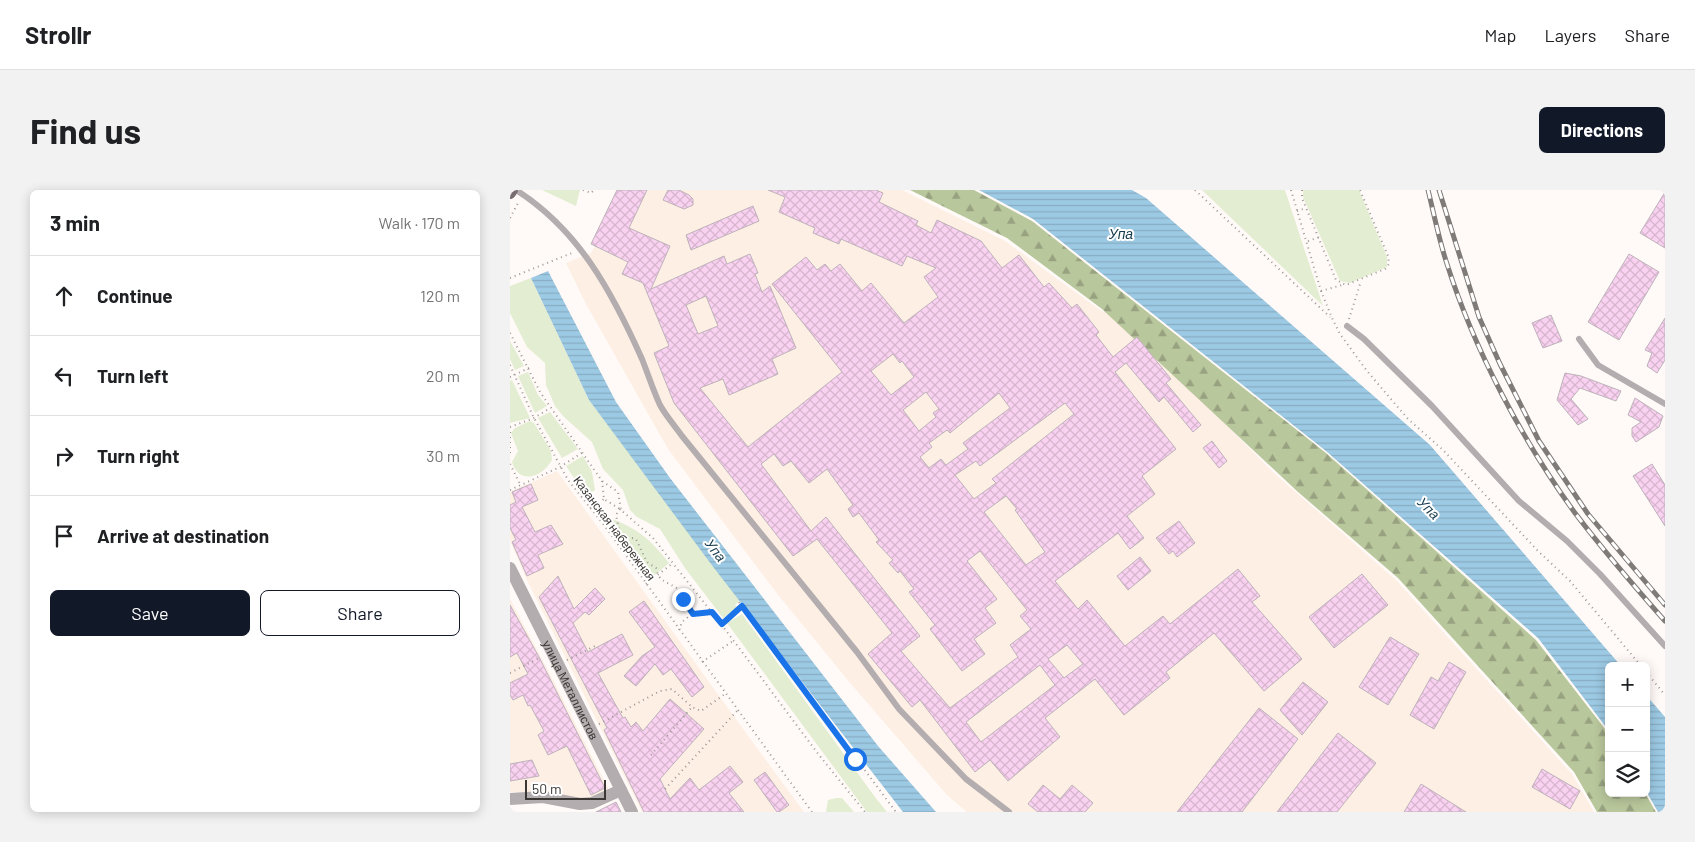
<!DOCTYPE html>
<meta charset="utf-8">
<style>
body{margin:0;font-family:Barlow,sans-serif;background:#f2f2f2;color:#202124}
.controls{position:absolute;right:15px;bottom:15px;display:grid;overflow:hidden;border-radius:8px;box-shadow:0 2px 12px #0003}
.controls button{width:45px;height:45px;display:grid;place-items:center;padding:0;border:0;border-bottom:1px solid #e0e0e0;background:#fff;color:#202124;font:25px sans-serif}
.scale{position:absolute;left:15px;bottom:12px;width:81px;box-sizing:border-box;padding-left:5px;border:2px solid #3b3734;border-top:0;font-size:14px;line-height:18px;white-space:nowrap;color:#3b3734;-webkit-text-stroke:4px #fff;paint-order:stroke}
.stop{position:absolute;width:15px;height:15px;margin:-11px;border:4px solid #1a73e8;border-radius:50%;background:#fff}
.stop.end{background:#1a73e8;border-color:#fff;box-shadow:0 1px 5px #0008}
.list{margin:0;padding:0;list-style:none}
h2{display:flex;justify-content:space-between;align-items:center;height:65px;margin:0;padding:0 20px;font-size:21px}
h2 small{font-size:16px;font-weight:400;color:#757577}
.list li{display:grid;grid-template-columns:32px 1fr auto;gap:15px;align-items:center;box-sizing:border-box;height:80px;padding:0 20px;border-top:1px solid #e0e0e0}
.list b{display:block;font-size:19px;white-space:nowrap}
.list em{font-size:16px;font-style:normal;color:#757577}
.actions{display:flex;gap:10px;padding:15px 20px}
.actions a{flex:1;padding:11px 0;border:1px solid #111827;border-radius:8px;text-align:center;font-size:18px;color:#111827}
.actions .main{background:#111827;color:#fff}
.icon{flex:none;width:28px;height:28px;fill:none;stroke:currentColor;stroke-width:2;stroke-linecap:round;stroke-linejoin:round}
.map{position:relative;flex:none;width:1155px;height:622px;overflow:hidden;border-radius:8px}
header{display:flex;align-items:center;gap:30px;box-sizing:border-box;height:70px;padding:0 25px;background:#fff;border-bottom:1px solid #e0e0e0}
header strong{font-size:24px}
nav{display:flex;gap:28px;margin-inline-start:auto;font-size:18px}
.intro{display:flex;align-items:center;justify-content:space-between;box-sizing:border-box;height:120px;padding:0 30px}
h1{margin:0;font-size:35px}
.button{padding:12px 22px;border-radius:8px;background:#111827;color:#fff;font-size:18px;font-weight:700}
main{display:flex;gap:30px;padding:0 30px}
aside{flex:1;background:#fff;border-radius:8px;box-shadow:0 2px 12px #0003}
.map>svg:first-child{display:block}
.built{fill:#fdefe4}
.grass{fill:#e3edd1}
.forest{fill:url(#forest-firs)}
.water{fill:url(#water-rules)}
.building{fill:url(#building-cross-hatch);stroke:#bdb2ba;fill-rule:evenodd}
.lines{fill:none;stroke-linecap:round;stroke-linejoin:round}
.path{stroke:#9c9895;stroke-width:2;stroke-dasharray:1 4;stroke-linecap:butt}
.lane{stroke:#b3adaf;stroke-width:6}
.street{stroke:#b3adaf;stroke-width:12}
.primary{stroke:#776c70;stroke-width:12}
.rail-casing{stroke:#7f7b78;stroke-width:5}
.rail{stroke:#fff;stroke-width:3;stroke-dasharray:9;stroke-linecap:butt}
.route{stroke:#1a73e8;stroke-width:6}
.labels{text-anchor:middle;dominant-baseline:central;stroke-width:4;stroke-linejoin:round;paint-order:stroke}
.street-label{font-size:12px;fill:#3b3734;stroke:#fff}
.water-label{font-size:14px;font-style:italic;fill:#153a4d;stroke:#fff}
</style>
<header>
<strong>Strollr</strong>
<nav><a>Map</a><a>Layers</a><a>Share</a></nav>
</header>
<div class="intro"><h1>Find us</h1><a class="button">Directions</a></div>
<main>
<aside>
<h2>3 min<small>Walk · 170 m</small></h2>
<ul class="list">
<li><svg class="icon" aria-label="ahead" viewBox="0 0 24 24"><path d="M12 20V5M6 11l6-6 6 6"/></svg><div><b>Continue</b></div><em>120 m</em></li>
<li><svg class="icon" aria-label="left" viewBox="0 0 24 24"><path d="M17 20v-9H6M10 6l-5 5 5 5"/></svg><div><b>Turn left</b></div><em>20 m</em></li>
<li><svg class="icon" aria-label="right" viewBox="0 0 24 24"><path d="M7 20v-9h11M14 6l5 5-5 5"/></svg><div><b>Turn right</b></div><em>30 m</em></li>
<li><svg class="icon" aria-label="arrive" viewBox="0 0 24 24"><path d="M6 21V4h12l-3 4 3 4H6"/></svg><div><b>Arrive at destination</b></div></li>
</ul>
<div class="actions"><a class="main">Save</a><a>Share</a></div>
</aside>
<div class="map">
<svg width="1155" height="622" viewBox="0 0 1155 622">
<defs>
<pattern id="forest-firs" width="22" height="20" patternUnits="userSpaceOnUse" patternTransform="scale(1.25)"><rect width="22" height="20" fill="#b9c79c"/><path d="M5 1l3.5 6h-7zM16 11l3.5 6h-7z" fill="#98a280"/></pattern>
<pattern id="water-rules" width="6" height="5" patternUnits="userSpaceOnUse" patternTransform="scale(1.25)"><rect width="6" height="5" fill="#9cc9e3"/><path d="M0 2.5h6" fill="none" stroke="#87adc3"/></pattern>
<pattern id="building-cross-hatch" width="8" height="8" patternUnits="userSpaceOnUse" patternTransform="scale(1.25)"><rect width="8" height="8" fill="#fad2f1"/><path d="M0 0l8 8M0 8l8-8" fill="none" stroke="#d7b5cf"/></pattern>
</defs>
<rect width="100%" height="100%" fill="#fffaf7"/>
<!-- built -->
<g class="built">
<polygon points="107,0 392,0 495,51 590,120 610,128 765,284 886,390 1062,584 1084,622 457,622 437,605 341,494 269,406 158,259 76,114 56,73 81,63 85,56 81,54"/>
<polygon points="47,281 220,521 294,622 132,622 15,386 0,350 0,302"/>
<polygon points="0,409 42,488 100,602 84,607 60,609 31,603 0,602"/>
</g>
<!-- grass -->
<g class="grass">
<polygon points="32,0 70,0 66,16"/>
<polygon points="692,0 775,0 813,116"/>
<polygon points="793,0 849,0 877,67 877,77 840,93 830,91 793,7"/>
<polygon points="21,88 79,210 230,410 225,415 228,418 213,428 175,378 150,339 127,327 120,320 113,300 93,279 82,252 54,227 45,216 36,195 35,173 17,157 0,123 0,96"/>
<polygon points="0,151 14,176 5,180 0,169"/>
<polygon points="18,182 28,205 37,216 25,223 8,186"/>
<polygon points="2,190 20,228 0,233 0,191"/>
<polygon points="40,222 68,259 52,268 28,228"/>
<path d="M 20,231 L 24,233 L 41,261 L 42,270 C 32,288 9,295 2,272 L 8,261 L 1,243 L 5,238 Z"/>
<polygon points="73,266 82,282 85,300 76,306 56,276"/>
<path d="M 90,325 C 123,335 138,346 159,373 L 140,389 L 128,369 Z"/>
<polygon points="232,424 365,607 377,622 357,622 217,433"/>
<polygon points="326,608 332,608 344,622 316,622 318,610"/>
</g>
<!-- forest -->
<polygon class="forest" points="400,0 464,0 522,31 816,263 1026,450 1099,544 1099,603 1135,603 1146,622 1087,622 1064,582 888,388 788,302 592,119 497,48"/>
<!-- water -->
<g class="water">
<polygon points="469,0 622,0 636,8 920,255 1111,476 1099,476 1099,541 1028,448 816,261 523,29"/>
<polygon points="38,81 106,212 160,288 368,556 426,622 393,622 204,378 79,210 21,88"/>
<polygon points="1136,505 1155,527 1155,622 1148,622 1136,601"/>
</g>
<!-- building -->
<g class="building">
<path d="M 107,0 L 137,0 L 119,38 L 160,56 L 141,99 L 214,66 L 217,74 L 240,64 L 248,83 L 245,84 L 252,102 L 260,96 L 286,158 L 262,169 L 268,184 L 219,205 L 213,189 L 190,198 L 238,257 L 332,182 L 262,94 L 296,67 L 307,80 L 315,74 L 321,81 L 330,74 L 352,101 L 361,93 L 394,133 L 428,107 L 414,87 L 426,78 L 397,66 L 392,76 L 331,49 L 329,54 L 303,43 L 305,38 L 269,22 L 275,7 L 258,0 L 366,0 L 373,3 L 369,12 L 408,31 L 406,35 L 421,43 L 427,30 L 471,51 L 492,78 L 509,65 L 534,97 L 539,93 L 562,118 L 567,114 L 589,142 L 586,145 L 603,167 L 627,147 L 661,189 L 656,193 L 691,235 L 683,242 L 654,207 L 649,212 L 616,173 L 605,182 L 666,259 L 632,286 L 645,304 L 617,326 L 634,348 L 620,359 L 608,343 L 545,391 L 568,419 L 577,410 L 615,456 L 653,426 L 660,434 L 728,379 L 750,406 L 742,412 L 792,469 L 754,501 L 704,443 L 656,482 L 660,488 L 614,525 L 585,489 L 535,528 L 550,547 L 498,591 L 480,570 L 465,582 L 410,510 L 402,517 L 358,464 L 382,443 L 307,349 L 283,366 L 164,213 L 144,163 L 159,156 L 133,93 L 112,84 L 118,72 L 81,54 ZM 196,106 L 208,136 L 188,144 L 176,115 ZM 383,164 L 390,173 L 392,171 L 404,187 L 381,205 L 361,181 ZM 416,202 L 429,219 L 423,223 L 426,227 L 409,241 L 393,220 ZM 489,203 L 500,218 L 453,253 L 458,259 L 436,275 L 431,269 L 419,278 L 410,267 L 422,257 L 419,253 L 437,240 L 440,243 ZM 555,213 L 564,224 L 482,289 L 486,293 L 464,309 L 445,285 L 466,271 L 470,276 ZM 264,264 L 273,276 L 281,271 L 299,293 L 317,279 L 343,315 L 338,319 L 343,327 L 349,323 L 369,350 L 366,352 L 383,370 L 379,373 L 388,383 L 390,381 L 404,399 L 399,402 L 425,435 L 420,439 L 452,481 L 475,464 L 464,449 L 486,433 L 475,418 L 487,409 L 457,371 L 470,361 L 517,420 L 510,426 L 521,439 L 500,455 L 508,467 L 440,518 L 391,461 L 410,446 L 316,327 L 301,341 L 251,274 ZM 496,306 L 507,319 L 505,320 L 535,362 L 516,375 L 474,322 ZM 557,455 L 573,474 L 554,488 L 538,469 ZM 530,475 L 545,495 L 471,552 L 456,532 Z"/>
<polygon points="158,0 169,0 179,5 183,9 183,15 174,19 153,10"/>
<polygon points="1155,2 1155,58 1130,43"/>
<polygon points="243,16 249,31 181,60 176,45"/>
<polygon points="1119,64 1149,82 1109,150 1078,132"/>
<polygon points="1041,125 1052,151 1033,158 1022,133"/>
<polygon points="1155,128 1155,170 1147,183 1137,176 1142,163 1135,160"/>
<polygon points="1055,183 1071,186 1111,201 1106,211 1070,198 1061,209 1078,229 1068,235 1047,210"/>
<polygon points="1125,208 1153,226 1149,237 1126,252 1122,246 1122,238 1131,232 1118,225"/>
<polygon points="702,251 717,271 709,278 693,258"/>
<polygon points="1142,274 1155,295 1155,336 1123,286"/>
<polygon points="21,294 28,310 12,317 25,342 41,335 53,354 28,365 34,378 17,386 2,352 6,350 0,338 0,315 6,312 2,302"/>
<polygon points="669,331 685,353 667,367 663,361 659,364 646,348"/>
<polygon points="630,367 641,381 618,400 607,386"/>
<polygon points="852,384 878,415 824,458 799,427"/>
<polygon points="48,386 64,419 85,398 95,409 79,425 75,422 63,433 78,462 112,444 123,465 88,483 113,528 115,527 121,537 126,532 133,541 160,509 194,539 150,589 160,609 180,588 189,600 220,576 233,592 219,603 234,622 134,622 94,540 97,538 29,407"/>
<polygon points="134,411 194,497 182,507 161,479 153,485 145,474 126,496 114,486 132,466 145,457 119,422"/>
<polygon points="0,415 29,467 95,598 81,605 57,556 38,565 28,545 34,541 20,515 18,516 13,505 3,510 0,505 0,493 18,484 7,463 0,467"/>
<polygon points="880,447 909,464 878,515 849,497"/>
<polygon points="939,472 956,482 924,539 900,525 921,487 928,491"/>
<polygon points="793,492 818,512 792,545 770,520"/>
<polygon points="749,518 788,549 732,622 667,622"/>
<polygon points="828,543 866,573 827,622 767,622"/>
<polygon points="22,570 29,586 0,591 0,574"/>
<polygon points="1032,579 1070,601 1060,619 1022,597"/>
<polygon points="255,582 279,615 269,622 267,622 244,590"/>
<polygon points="911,594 956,622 894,622"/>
<polygon points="533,595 550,609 562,595 583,613 575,622 528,622 518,614"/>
<polygon points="106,612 111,622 86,622"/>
</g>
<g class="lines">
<!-- path -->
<g class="path">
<polyline points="73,0 81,3 84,0"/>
<polyline points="685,0 820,127"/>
<polyline points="781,0 811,101 822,128 830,144 857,181 898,229 933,260 1028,361 1060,391 1131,476"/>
<polyline points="792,0 792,8 826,90 836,95 875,79 879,74 878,66 850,0"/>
<polyline points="787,21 796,18"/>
<polyline points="0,28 9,11"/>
<polyline points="798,51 810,47"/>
<polyline points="0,88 62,63"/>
<polyline points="811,101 832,95"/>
<polyline points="839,129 851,91"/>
<polyline points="0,143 30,202 92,291 108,302 111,320 143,348 211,434 309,565 355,622"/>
<polyline points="0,175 23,226 58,290 94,335 302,622"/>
<polyline points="0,187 19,178"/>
<polyline points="0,237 24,228 40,218"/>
<polyline points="0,242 0,265"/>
<polyline points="0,274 10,294"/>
<polyline points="92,291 94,309 110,319"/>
<polyline points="0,300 50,277 73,262"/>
<polyline points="80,318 94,309"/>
<path d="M 110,319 L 106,325 L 110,345 L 126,349 L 137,372 L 146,378 C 149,393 157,391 168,399 C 172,403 180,418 183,423 L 201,422"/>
<polyline points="136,394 163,373"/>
<polyline points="229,412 386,622"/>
<polyline points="211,434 232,416"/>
<polyline points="169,440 172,432 183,423"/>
<polyline points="57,470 85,456"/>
<polyline points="192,472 223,451"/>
<polyline points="1136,482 1155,505"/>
<polyline points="0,483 31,467"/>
<polyline points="89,534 150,501 162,499 182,517 191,521 215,504"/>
<polyline points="141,565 182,517"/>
<polyline points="155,599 227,521"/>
</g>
<!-- lane -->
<g class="lane">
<path d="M 6,0 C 69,40 102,102 132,169 C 138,184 143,200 150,215 C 156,226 165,236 172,246 L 347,462 L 389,519 L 456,589 L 499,622"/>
<polyline points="837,136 854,149 922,216 1009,311 1057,351 1090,384 1155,456"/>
<polyline points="1069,149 1088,175 1155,214"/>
</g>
<!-- street -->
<g class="street">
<path id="s1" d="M 0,378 L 122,622"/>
<polyline points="0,609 33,607 70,614 82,613 111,600"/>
</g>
<!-- primary -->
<polyline class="primary" points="0,3 2,0"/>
<!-- rail casing -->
<g class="rail-casing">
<g id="rail">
<path d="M 918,0 C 924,24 929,50 937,74 C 964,159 1012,250 1065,323 C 1093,360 1124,396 1155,431"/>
<polyline points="929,0 969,127 990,174 1029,251 1078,324 1155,415"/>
</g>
</g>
<!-- rail -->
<use href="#rail" class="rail"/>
</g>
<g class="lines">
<!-- route -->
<polyline class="route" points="173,409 183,424 202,422 212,434 232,416 345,569"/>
</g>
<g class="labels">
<!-- street labels -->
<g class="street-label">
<text transform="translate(105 338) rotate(53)">Казанская набережная</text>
<text stroke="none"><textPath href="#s1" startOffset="136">улица Металлистов</textPath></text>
</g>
<!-- water labels -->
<g class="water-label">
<text x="611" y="43">Упа</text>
<text transform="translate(919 318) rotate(45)">Упа</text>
<text transform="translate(206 360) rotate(53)">Упа</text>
</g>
</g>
</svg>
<div class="controls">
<button>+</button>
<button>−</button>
<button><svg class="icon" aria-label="layers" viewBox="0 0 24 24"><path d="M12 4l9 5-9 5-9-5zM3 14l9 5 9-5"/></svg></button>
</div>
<div class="scale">50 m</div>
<div class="stop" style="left:345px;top:569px"></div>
<div class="stop end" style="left:173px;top:409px"></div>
</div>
</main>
